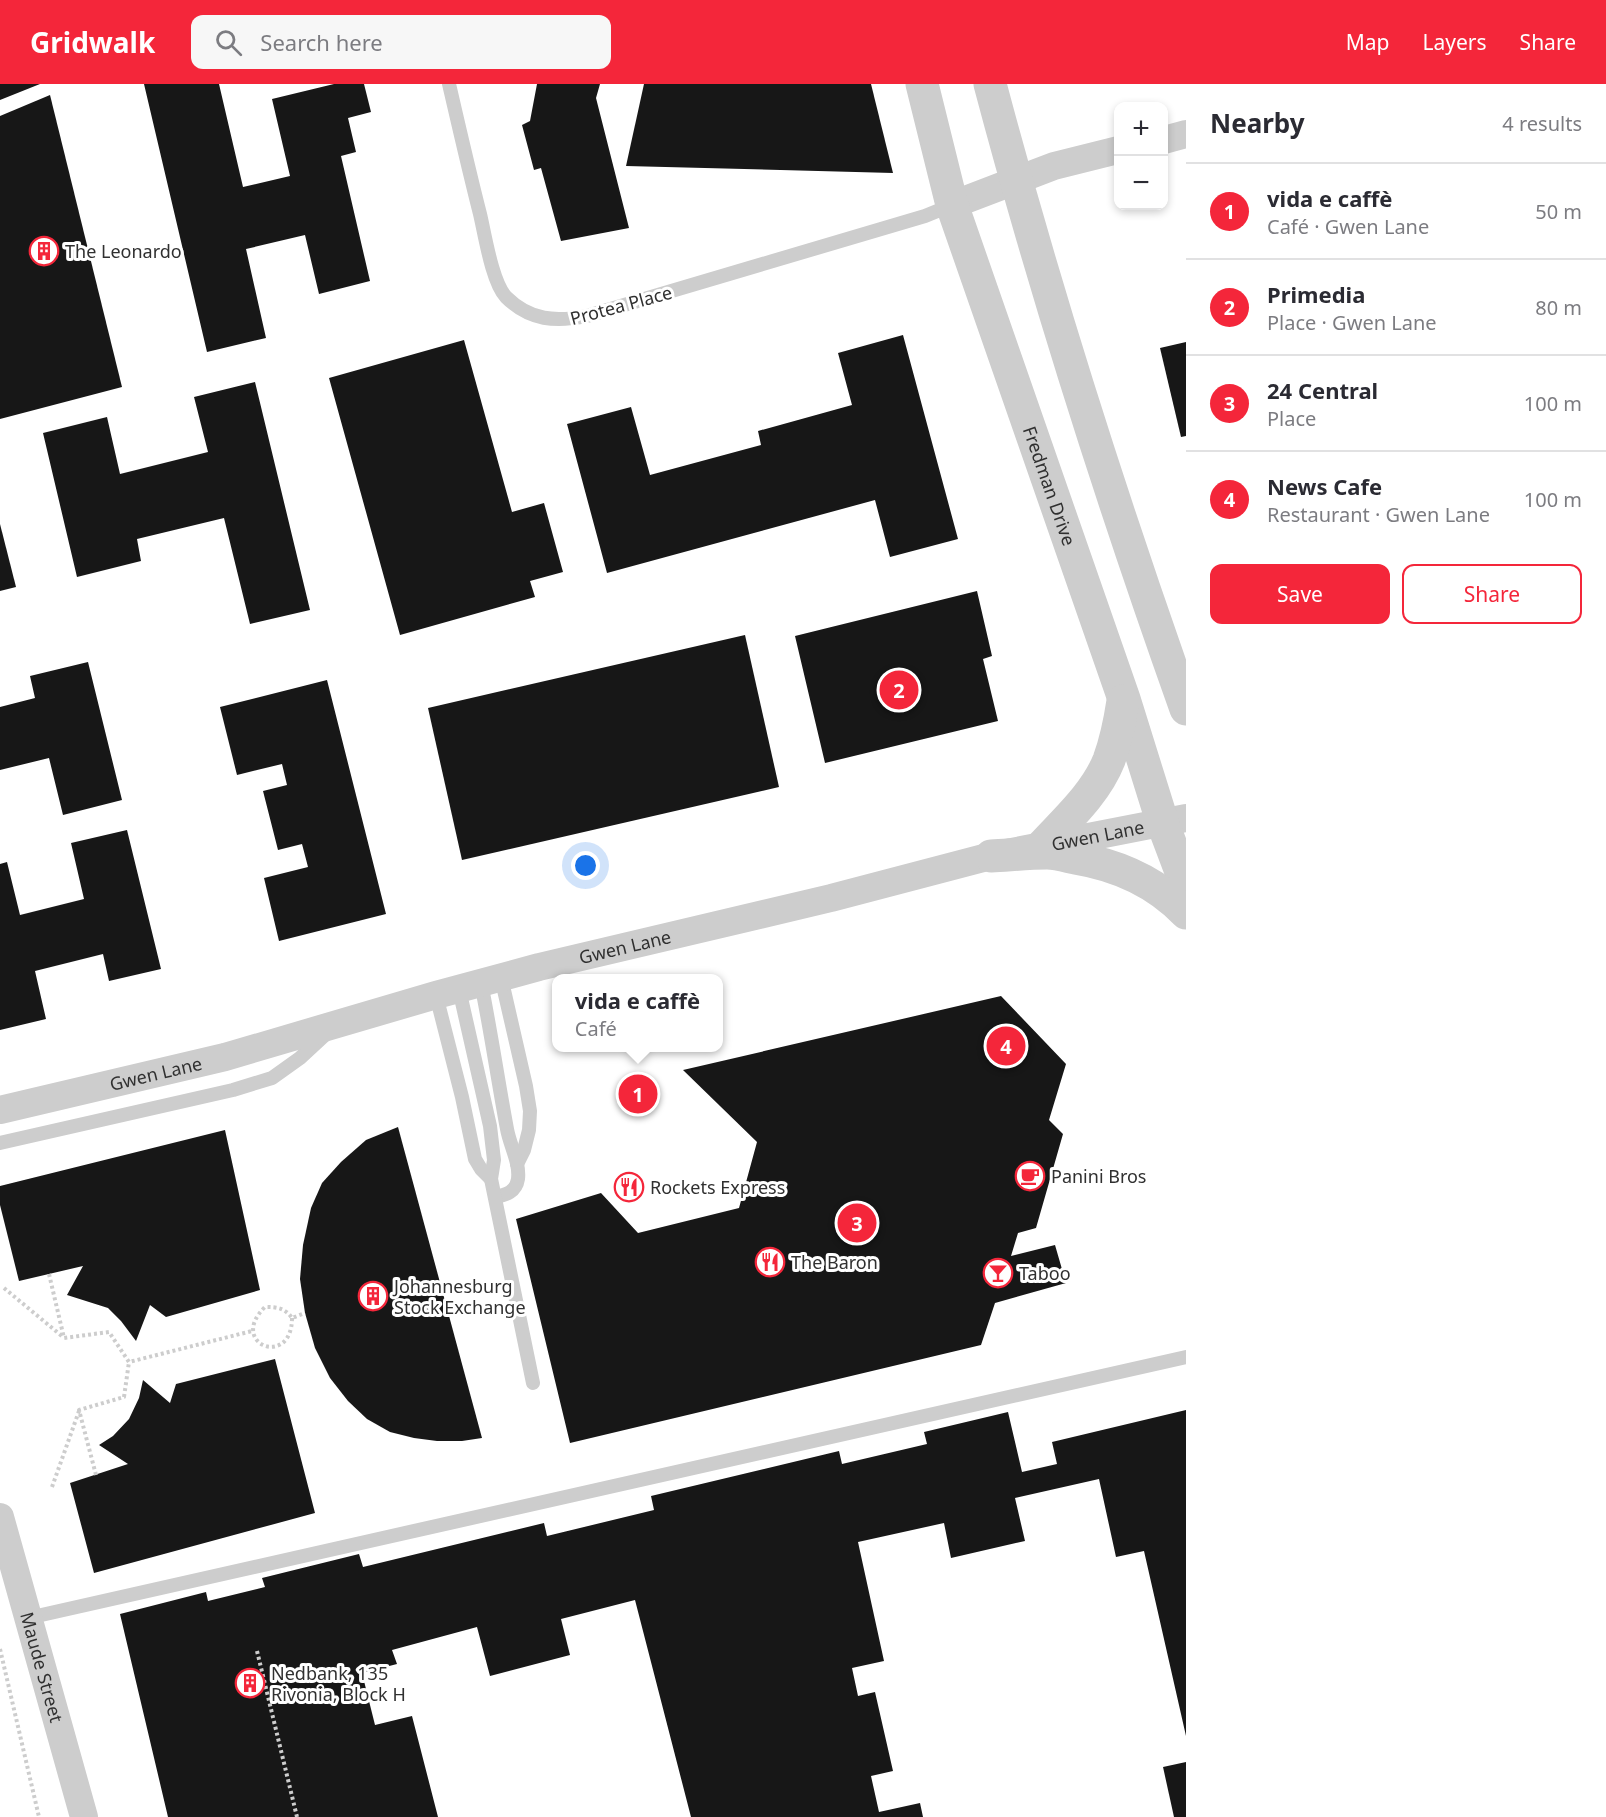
<!DOCTYPE html>
<meta charset="utf-8">
<style>
body{margin:0;font-family:"Noto Sans",sans-serif;background:#f7f7f7;color:#2b2b33}
.controls{position:absolute;right:18px;top:18px;display:grid;overflow:hidden;border-radius:12px;box-shadow:0 3px 9px #0003}
.controls button{width:54px;height:54px;display:grid;place-items:center;padding:0;border:0;border-bottom:2px solid #e1e1e2;background:#fff;color:#2b2b33;font:30px sans-serif}
.you{position:absolute;left:586px;top:782px;width:21px;height:21px;margin:-15px;border:4px solid #fff;border-radius:50%;background:#1a73e8;box-shadow:0 0 0 9px #1a73e833}
.badge{display:grid;place-items:center;width:39px;height:39px;border-radius:50%;background:#f4263a;color:#fff;font-size:20px;font-weight:700}
.pin{position:absolute;translate:-50% -50%;border:3px solid #fff;box-shadow:0 2px 6px #0006}
.popup{position:absolute;left:552px;top:890px;width:171px;height:78px;box-sizing:border-box;display:grid;place-content:center;border-radius:12px;background:#fff;filter:drop-shadow(0 2px 4px #0005);font-size:20px;white-space:nowrap;color:#7c7c81}
.popup b{font-size:22px;color:#2b2b33}
.popup::after{content:'';position:absolute;left:50%;top:100%;margin-left:-12px;border:12px solid transparent;border-top-color:#fff}
.list{margin:0;padding:0;list-style:none}
h2{display:flex;justify-content:space-between;align-items:center;height:78px;margin:0;padding:0 24px;font-size:26px}
h2 small{font-size:20px;font-weight:400;color:#7c7c81}
.list li{display:grid;grid-template-columns:39px 1fr auto;gap:18px;align-items:center;box-sizing:border-box;height:96px;padding:0 24px;border-top:2px solid #e1e1e2}
.list b{display:block;font-size:22px;white-space:nowrap}
.list p{margin:0;font-size:20px;white-space:nowrap;color:#7c7c81}
.list em{font-size:20px;font-style:normal;color:#7c7c81}
.actions{display:flex;gap:12px;padding:18px 24px}
.actions a{flex:1;padding:14px 0;border:2px solid #f4263a;border-radius:12px;text-align:center;font-size:21px;color:#f4263a}
.actions .main{background:#f4263a;color:#fff}
.icon{flex:none;width:33px;height:33px;fill:none;stroke:currentColor;stroke-width:2;stroke-linecap:round;stroke-linejoin:round}
.map{position:relative;flex:none;width:1186px;height:1733px;overflow:hidden}
header{display:flex;align-items:center;gap:36px;box-sizing:border-box;height:84px;padding:0 30px;background:#f4263a;color:#fff}
header strong{font-size:28px}
nav{display:flex;gap:33px;margin-inline-start:auto;font-size:21px}
.search{width:420px;height:54px;background:#f7f7f7;display:flex;align-items:center;gap:15px;box-sizing:border-box;padding:0 21px;border-radius:12px;color:#7c7c81;font-size:22px}
main{display:flex}
aside{flex:1;background:#fff}
.map>svg:first-child{display:block}
.building{fill:#171717}
.lines{fill:none;stroke-linecap:round;stroke-linejoin:round}
.path{stroke:#cdcdcd;stroke-width:4;stroke-dasharray:3 3;stroke-linecap:butt}
.service{stroke:#cdcdcd;stroke-width:14}
.minor{stroke:#cdcdcd;stroke-width:28}
.tertiary{stroke:#cdcdcd;stroke-width:33}
.labels{text-anchor:middle;dominant-baseline:central;stroke-width:6;stroke-linejoin:round;paint-order:stroke}
.poi-label{font-size:18px;fill:#303030;stroke:#fff;text-anchor:start}
.street-label{font-size:18px;fill:#303030;stroke:#fff}
</style>
<header>
<strong>Gridwalk</strong>
<div class="search"><svg class="icon" aria-label="search" viewBox="0 0 24 24"><circle cx="10" cy="10" r="6"/><path d="M15 15l6 6"/></svg>Search here</div>
<nav><a>Map</a><a>Layers</a><a>Share</a></nav>
</header>
<main>
<div class="map">
<svg width="1186" height="1733" viewBox="0 0 1186 1733">
<rect width="100%" height="100%" fill="#fff"/>
<!-- building -->
<g class="building">
<polygon points="0,0 40,0 0,16"/>
<polygon points="144,0 219,0 243,103 290,92 272,15 334,0 364,0 371,28 348,34 356,68 341,72 370,197 319,210 305,151 246,165 266,254 207,268"/>
<polygon points="537,0 600,0 596,14 629,144 561,157 541,84 534,86 522,41 530,37"/>
<polygon points="644,0 871,0 893,89 626,82"/>
<polygon points="50,11 122,303 0,335 0,32"/>
<polygon points="903,251 958,455 890,473 875,416 607,489 567,340 631,323 650,391 761,361 758,347 852,321 838,269"/>
<polygon points="464,256 512,428 544,419 563,488 530,497 535,513 400,551 329,294"/>
<polygon points="1186,258 1186,352 1181,353 1160,264"/>
<polygon points="255,298 310,526 250,540 224,434 137,455 141,477 77,493 43,349 107,333 120,390 208,368 194,313"/>
<polygon points="0,440 16,503 0,507"/>
<polygon points="977,507 992,572 983,575 998,637 825,679 795,552"/>
<polygon points="745,551 779,703 462,776 428,624"/>
<polygon points="88,578 122,716 63,731 49,674 0,686 0,623 35,614 30,592"/>
<polygon points="327,596 386,830 279,857 264,794 308,783 302,760 278,766 263,707 287,701 282,680 237,691 220,623"/>
<polygon points="127,746 161,885 109,897 103,870 35,887 46,935 0,946 0,780 7,778 20,831 84,815 71,759"/>
<polygon points="1001,912 1066,980 1049,1036 1063,1050 1036,1144 1018,1149 1011,1172 1055,1161 1066,1199 995,1219 981,1261 570,1359 516,1135 601,1109 638,1149 739,1124 757,1058 683,986"/>
<polygon points="398,1043 482,1354 462,1357 437,1357 414,1354 390,1348 367,1335 348,1317 330,1294 315,1264 305,1229 300,1195 303,1161 311,1124 322,1099 341,1078 366,1056"/>
<polygon points="225,1046 260,1206 166,1233 150,1221 136,1257 121,1237 108,1224 67,1211 83,1182 19,1197 0,1121 0,1102"/>
<polygon points="275,1275 315,1429 94,1489 70,1399 128,1380 99,1361 113,1352 129,1335 139,1314 143,1296 170,1319 176,1300"/>
<polygon points="1186,1326 1186,1652 1144,1467 1116,1473 1099,1395 1015,1414 1025,1457 951,1474 944,1439 858,1458 884,1577 852,1584 858,1612 875,1608 893,1687 871,1692 879,1728 920,1719 923,1733 691,1733 635,1516 561,1535 570,1571 490,1592 477,1543 392,1566 397,1580 362,1589 375,1641 412,1632 438,1733 168,1733 120,1530 206,1508 208,1517 265,1503 262,1494 359,1470 363,1483 544,1439 547,1452 654,1426 651,1412 839,1367 842,1380 927,1360 924,1348 1008,1328 1022,1388 1057,1380 1052,1358"/>
<polygon points="1186,1678 1186,1733 1174,1733 1163,1683"/>
</g>
<g class="lines">
<!-- path -->
<g class="path">
<polyline points="49,1190 64,1254 109,1248 129,1278 252,1247"/>
<polyline points="4,1204 63,1253"/>
<path d="M 292,1234 C 292,1285 227,1260 265,1223 C 277,1223 285,1224 292,1234 L 305,1229"/>
<polyline points="96,1391 79,1326 124,1313 129,1278"/>
<polyline points="52,1403 79,1327"/>
<polyline points="0,1565 39,1733"/>
<polyline points="257,1567 297,1733"/>
</g>
<!-- service -->
<g class="service">
<path d="M 449,0 C 459,43 469,87 480,130 C 485,151 492,198 506,213 C 530,237 556,238 587,232 L 925,132 L 952,121"/>
<polyline points="501,893 526,1002 530,1027 529,1046 524,1066 517,1080"/>
<path d="M 481,899 C 491,948 498,997 507,1045 C 510,1062 520,1078 518,1095 C 516,1108 506,1111 495,1113"/>
<polyline points="459,905 490,1042 494,1076 491,1095 533,1299"/>
<polyline points="436,911 462,1013 475,1075 481,1085 491,1095"/>
<polyline points="0,1059 233,1006 272,994 300,974 327,949"/>
<polyline points="28,1534 1186,1273"/>
</g>
<!-- minor -->
<g class="minor">
<polyline points="1164,56 1186,50"/>
<polyline points="952,121 1054,82 1118,66"/>
<path id="s1" d="M 0,1026 L 225,973 L 436,911 L 539,883 L 831,814 L 991,772 L 1186,734"/>
<path id="s2" d="M 0,1433 L 84,1733"/>
</g>
<!-- tertiary -->
<g class="tertiary">
<path id="s3" d="M 922,0 L 952,121 L 1124,615 L 1163,740 L 1186,801"/>
<path d="M 990,0 C 1046,211 1113,420 1186,625"/>
<path d="M 1043,761 C 1067,735 1096,709 1109,676 C 1116,657 1120,637 1123,617"/>
<path d="M 991,772 C 1010,771 1029,769 1047,769 C 1056,769 1066,772 1075,774 C 1118,781 1155,797 1186,829"/>
</g>
</g>
<!-- icons -->
<defs>
<g id="building-ring" transform="scale(1.5)"><circle r="9.5" fill="#fff" stroke="#f4263a" stroke-width="1.5"/><path d="M-4-6H4V6H1V3H-1V6H-4ZM-2.5-4.3h1.7v1.8h-1.7ZM.8-4.3h1.7v1.8H.8ZM-2.5-1h1.7V.8h-1.7ZM.8-1h1.7V.8H.8Z" fill="#f4263a"/></g>
<g id="cafe-ring" transform="scale(1.5)"><circle r="9.5" fill="#fff" stroke="#f4263a" stroke-width="1.5"/><path d="M-5.5-4.5H6V0H3Q3 3.5 0 3.5H-2.5Q-5.5 3.5-5.5 0ZM3-3.2v2h1.7v-2ZM-6 4.5H4V6H-6Z" fill="#f4263a"/></g>
<g id="restaurant-ring" transform="scale(1.5)"><circle r="9.5" fill="#fff" stroke="#f4263a" stroke-width="1.5"/><path d="M-5-6h1v4h1v-4h1v4h1v-4h1v5L-1.5 .5V6h-2V.5L-5-1ZM5-6V6H3V1.5H1.5Q1.5-4 5-6Z" fill="#f4263a"/></g>
<g id="bar-ring" transform="scale(1.5)"><circle r="9.5" fill="#fff" stroke="#f4263a" stroke-width="1.5"/><path d="M-6-5H6L.8 .8V4.5H3.5V6h-7V4.5H-.8V.8Z" fill="#f4263a"/></g>
</defs>
<g fill-rule="evenodd">
<use href="#building-ring" x="44" y="167"/>
<use href="#cafe-ring" x="1030" y="1092"/>
<use href="#restaurant-ring" x="629" y="1103"/>
<use href="#restaurant-ring" x="770" y="1178"/>
<use href="#bar-ring" x="998" y="1189"/>
<use href="#building-ring" x="373" y="1212"/>
<use href="#building-ring" x="250" y="1599"/>
</g>
<g class="labels">
<!-- poi labels -->
<g class="poi-label">
<text x="65" y="167">The Leonardo</text>
<text x="1051" y="1092">Panini Bros</text>
<text x="650" y="1103">Rockets Express</text>
<text x="791" y="1178">The Baron</text>
<text x="1019" y="1189">Taboo</text>
<text x="394" y="1202">Johannesburg<tspan x="394" dy="21">Stock Exchange</tspan></text>
<text x="271" y="1589">Nedbank, 135<tspan x="271" dy="21">Rivonia, Block H</tspan></text>
</g>
<!-- street labels -->
<g class="street-label">
<text transform="translate(621 221) rotate(-15)">Protea Place</text>
<text stroke="none"><textPath href="#s3" startOffset="422">Fredman Drive</textPath></text>
<text stroke="none"><textPath href="#s1" startOffset="1132">Gwen Lane</textPath></text>
<text stroke="none"><textPath href="#s1" startOffset="646">Gwen Lane</textPath></text>
<text stroke="none"><textPath href="#s1" startOffset="160">Gwen Lane</textPath></text>
<text stroke="none"><textPath href="#s2" startOffset="156">Maude Street</textPath></text>
</g>
</g>
</svg>
<div class="controls">
<button>+</button>
<button>−</button>
</div>
<div class="you"></div>
<div class="pin badge" style="left:638px;top:1010px">1</div>
<div class="popup"><b>vida e caffè</b>Café</div>
<div class="pin badge" style="left:899px;top:606px">2</div>
<div class="pin badge" style="left:857px;top:1139px">3</div>
<div class="pin badge" style="left:1006px;top:962px">4</div>
</div>
<aside>
<h2>Nearby<small>4 results</small></h2>
<ul class="list">
<li><span class="badge">1</span><div><b>vida e caffè</b><p>Café · Gwen Lane</p></div><em>50 m</em></li>
<li><span class="badge">2</span><div><b>Primedia</b><p>Place · Gwen Lane</p></div><em>80 m</em></li>
<li><span class="badge">3</span><div><b>24 Central</b><p>Place</p></div><em>100 m</em></li>
<li><span class="badge">4</span><div><b>News Cafe</b><p>Restaurant · Gwen Lane</p></div><em>100 m</em></li>
</ul>
<div class="actions"><a class="main">Save</a><a>Share</a></div>
</aside>
</main>
